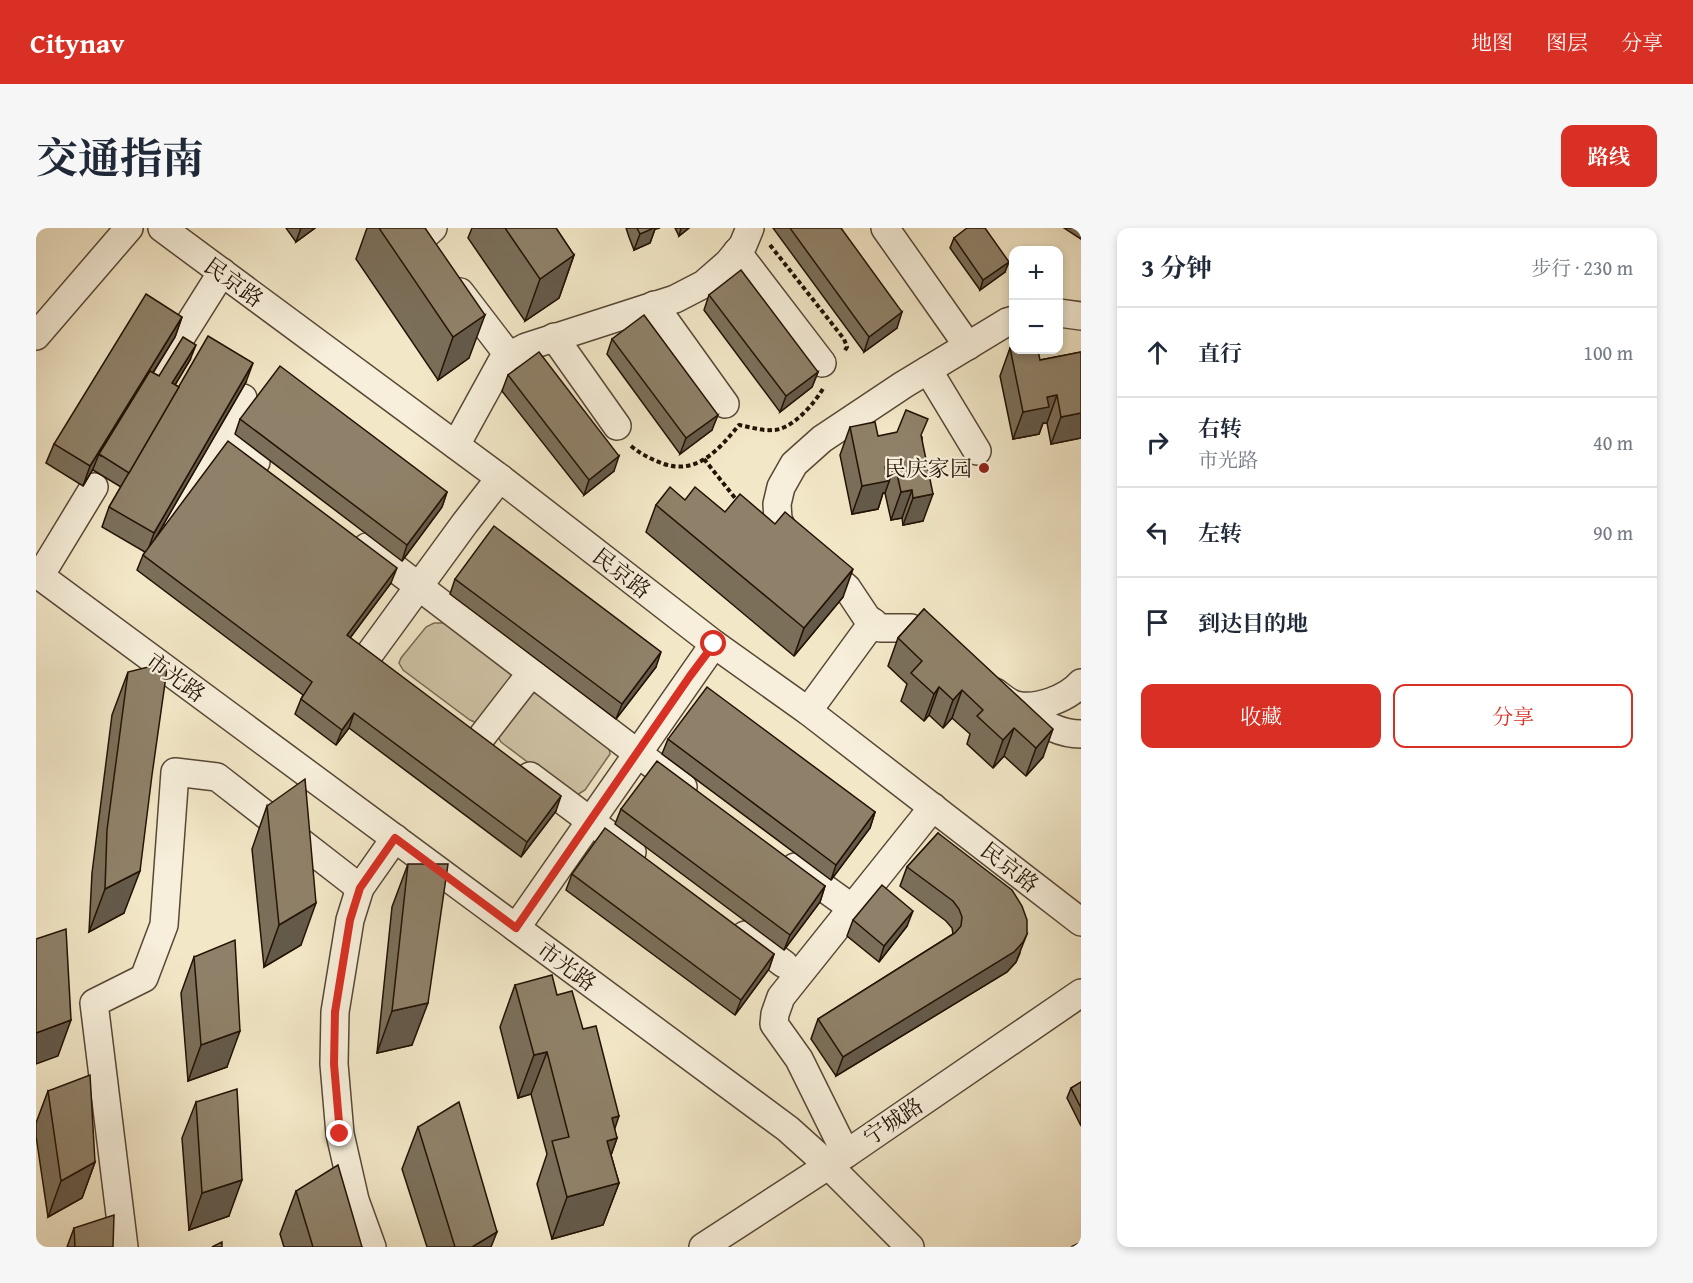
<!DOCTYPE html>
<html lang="zh">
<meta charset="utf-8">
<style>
body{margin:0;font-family:"Gentium Book Plus","Noto Serif SC",serif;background:#f6f6f7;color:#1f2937}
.controls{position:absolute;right:18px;top:18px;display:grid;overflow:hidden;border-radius:12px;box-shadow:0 3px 9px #0003}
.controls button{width:54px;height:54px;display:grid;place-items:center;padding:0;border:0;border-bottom:2px solid #e0e1e3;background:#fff;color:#1f2937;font:30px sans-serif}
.stop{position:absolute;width:18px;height:18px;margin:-14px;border:4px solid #d93025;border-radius:50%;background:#fff}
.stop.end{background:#d93025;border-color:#fff;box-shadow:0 2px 6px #0008}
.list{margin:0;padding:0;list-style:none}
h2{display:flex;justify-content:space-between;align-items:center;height:78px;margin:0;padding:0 24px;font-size:26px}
h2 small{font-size:20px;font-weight:400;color:#747a83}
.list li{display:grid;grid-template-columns:39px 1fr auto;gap:18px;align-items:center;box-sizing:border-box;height:90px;padding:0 24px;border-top:2px solid #e0e1e3}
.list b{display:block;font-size:22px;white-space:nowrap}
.list p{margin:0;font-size:20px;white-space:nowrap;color:#747a83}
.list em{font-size:20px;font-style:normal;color:#747a83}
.actions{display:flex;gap:12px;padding:18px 24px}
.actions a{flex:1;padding:14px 0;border:2px solid #d93025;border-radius:12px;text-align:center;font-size:21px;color:#d93025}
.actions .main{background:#d93025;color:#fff}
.icon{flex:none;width:33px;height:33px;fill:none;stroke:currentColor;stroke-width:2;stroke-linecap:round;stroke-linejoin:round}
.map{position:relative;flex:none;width:1045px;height:1019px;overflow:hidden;border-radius:12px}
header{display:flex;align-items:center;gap:36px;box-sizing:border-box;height:84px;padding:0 30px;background:#d93025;color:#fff}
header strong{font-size:28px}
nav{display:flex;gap:33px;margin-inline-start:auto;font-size:21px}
.intro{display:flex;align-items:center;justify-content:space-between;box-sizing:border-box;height:144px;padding:0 36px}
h1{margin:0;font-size:42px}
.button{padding:15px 27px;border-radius:12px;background:#d93025;color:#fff;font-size:21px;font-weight:700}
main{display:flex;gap:36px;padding:0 36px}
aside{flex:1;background:#fff;border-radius:12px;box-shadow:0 3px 9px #0003}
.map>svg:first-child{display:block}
.green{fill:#cfc3a6;stroke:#796a55;stroke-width:1.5}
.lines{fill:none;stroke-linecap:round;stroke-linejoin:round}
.minor-casing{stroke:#574735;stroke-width:30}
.path{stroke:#231204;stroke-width:4;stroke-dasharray:4.5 3;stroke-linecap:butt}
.minor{stroke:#f7efdb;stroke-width:27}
.wall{fill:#7b6f5a;stroke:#231204;stroke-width:1.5}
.shaded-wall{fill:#645a4a;stroke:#231204;stroke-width:1.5}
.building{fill:#8f8169;stroke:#231204;stroke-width:1.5}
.route{stroke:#d93025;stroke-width:8}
.poi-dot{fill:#8f2418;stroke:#f7efdb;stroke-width:2}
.labels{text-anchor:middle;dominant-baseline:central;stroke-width:4.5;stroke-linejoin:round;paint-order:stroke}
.street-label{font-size:22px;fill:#231204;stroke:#f7efdb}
.poi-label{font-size:22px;fill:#231204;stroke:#f7efdb;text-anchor:end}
</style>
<header>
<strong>Citynav</strong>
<nav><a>地图</a><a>图层</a><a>分享</a></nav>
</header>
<div class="intro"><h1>交通指南</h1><a class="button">路线</a></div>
<main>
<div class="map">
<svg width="1045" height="1019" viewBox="0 0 1045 1019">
<rect width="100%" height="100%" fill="#f2e7c7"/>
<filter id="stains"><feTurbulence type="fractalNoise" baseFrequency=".00333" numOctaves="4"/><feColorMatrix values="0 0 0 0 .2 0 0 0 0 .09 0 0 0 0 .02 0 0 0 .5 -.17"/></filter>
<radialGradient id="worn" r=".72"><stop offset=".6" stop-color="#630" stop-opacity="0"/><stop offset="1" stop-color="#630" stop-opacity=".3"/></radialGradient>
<!-- green -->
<g class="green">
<polygon points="398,395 408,395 476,447 477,454 441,495 434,492 367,442 363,435 365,430 390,399"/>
<polygon points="496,463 502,465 573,520 574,526 549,562 541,567 531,564 465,514 461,507"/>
</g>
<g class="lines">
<!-- minor casing -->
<g class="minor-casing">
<g id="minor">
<polyline points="126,0 460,247 678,416 772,483 1045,694"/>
<polyline points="849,0 932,118"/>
<polyline points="384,12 397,0"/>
<polyline points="701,24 786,135"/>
<polyline points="424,64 473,128"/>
<polyline points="618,77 689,176"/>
<polyline points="1023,85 1045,88"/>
<polyline points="0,108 93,0"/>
<polyline points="518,109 581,198"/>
<polyline points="892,142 941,223"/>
<polyline points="120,149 186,44"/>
<polyline points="185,208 220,234"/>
<polyline points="420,217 465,135 473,128 490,119 639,71 668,56 692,35 707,17 714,0"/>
<polyline points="140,287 137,285 207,170"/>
<polyline points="331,319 601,525 647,559"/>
<polyline points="0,345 752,901 792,937 874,1019"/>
<polyline points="4,348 58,259"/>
<polyline points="899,421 875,400 844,400 831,390 811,360 748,304 742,291 741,276 745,259 758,236 786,211 867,157 971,94 978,92"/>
<polyline points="332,428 429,295 464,250"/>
<path d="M 959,464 C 966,469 972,475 980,477 C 1000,482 1031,471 1045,455"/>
<path d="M 986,482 C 1005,494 1022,506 1045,506"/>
<polyline points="772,483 837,394"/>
<polyline points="444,511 495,445"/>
<polyline points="494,548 596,624"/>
<polyline points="759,639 816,680"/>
<polyline points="480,700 678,416"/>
<polyline points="709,707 748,736"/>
<polyline points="810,926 763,831 738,796 739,786 745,769 897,579"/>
<polyline points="88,1019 58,775 108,750 128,697 139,544 181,549 324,660"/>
<polyline points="336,1019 319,972 304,906 298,836 299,784 314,692 324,660 359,610"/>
<polyline points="667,1019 810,926 1045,765"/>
</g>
</g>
<!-- path -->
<g class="path">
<polyline points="734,17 808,111 811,119 808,124"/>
<path d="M 595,218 C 606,227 615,231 628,236 C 662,247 683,221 703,197 C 714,199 726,203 737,202 C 756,202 779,175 788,159"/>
<polyline points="668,231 703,275"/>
</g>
<!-- minor -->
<use href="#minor" class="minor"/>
</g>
<!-- wall -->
<g class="wall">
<polygon points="250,0 279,0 260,14"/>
<polygon points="331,0 389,0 433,130 402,152 320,31"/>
<polygon points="436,0 520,0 538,27 523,70 489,93 432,10"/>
<polygon points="590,0 624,0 619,1 614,15 598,22 593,9"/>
<polygon points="639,0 653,0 643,8"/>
<polygon points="737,0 805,0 861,100 828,124"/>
<polygon points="1028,0 1045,0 1045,11"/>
<polygon points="918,10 969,44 944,62 914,20"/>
<polygon points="673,67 782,144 776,159 744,184 668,82"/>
<polygon points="146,89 139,109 117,145 123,148 154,132 139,157 143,159 210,154 120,309 355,355 314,410 520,583 485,629 313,500 300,517 259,486 265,471 267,467 101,342 107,327 109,324 66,299 73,279 85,259 57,242 57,241 47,258 10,235 18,216"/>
<polygon points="576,111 676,202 644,226 571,126"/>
<polygon points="974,120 1004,132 1045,124 1045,210 1015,216 1011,195 1007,195 1003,206 977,211 964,148"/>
<polygon points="472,147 578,243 548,267 466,163"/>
<polygon points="204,191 411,264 406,279 366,333 199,206"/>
<polygon points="814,199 842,208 886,209 887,293 867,297 866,290 855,292 849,265 847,265 842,281 816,286 804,227"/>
<polygon points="649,272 689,284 807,369 758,428 610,304 620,277"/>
<polygon points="419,351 620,439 580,491 414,366"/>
<polygon points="888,381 1007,529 990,548 968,528 957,540 931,516 934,506 916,490 907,500 893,487 888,493 865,473 871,456 852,438 862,410"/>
<polygon points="92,444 88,685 53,704 56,645 76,487"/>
<polygon points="632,511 839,584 834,600 795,652 626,526"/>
<polygon points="231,578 265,717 228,739 216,621"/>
<polygon points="585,581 789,658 784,674 748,722 579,596"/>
<polygon points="902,605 984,725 980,734 971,744 800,848 775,811 782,791 917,706 916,700 910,693 864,658 871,639"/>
<polygon points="372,636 376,817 341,825 356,679"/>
<polygon points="536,646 738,726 733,741 699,787 530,662"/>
<polygon points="817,692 871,698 843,734 811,708"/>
<polygon points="158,729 191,839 152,853 145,765"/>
<polygon points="479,757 521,767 547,801 581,910 575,927 583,955 567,997 516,1011 501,956 511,926 495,866 482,870 464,799"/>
<polygon points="1045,854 1045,898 1031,870 1035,860"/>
<polygon points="12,863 59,934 46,970 12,989 0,908 0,895"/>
<polygon points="160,874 193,988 153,1002 146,910"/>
<polygon points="382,899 455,1019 391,1019 366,941"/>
<polygon points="260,963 326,1019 248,1019 244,1006"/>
<polygon points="38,1000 77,1019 31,1019"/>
</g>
<!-- shaded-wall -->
<g class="shaded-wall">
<polygon points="265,0 279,0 260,14"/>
<polygon points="610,0 624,0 619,1 614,15 598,22 604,6"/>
<polygon points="645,0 653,0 643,8"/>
<polygon points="538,27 523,70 489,93 504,51"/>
<polygon points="973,34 969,44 944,62 947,52"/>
<polygon points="866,84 861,100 828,124 833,109"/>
<polygon points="449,87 433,130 402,152 417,109"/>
<polygon points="146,89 139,109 65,228 63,226 57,241 47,258 54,238"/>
<polygon points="160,117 154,132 131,170 136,155"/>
<polygon points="217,135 210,154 111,325 118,305"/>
<polygon points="782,144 776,159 744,184 750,168"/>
<polygon points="1021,167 1011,195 1007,195 1003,206 977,211 987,184 1011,169"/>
<polygon points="1045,185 1045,210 1015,216 1025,189"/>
<polygon points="682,187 676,202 644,226 650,210"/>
<polygon points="583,228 578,243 548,267 553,252"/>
<polygon points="859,237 849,265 847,265 842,281 816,286 826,258 849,239"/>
<polygon points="876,262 866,290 855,292 865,264"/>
<polygon points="411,264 406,279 366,333 371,317"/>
<polygon points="897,266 887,293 867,297 877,270"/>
<polygon points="361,340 355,355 305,422 311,407"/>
<polygon points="817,341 807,369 758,428 768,400"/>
<polygon points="625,424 620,439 580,491 586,476"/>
<polygon points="903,459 893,487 888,493 898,466"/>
<polygon points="926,462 916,490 907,500 917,472"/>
<polygon points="318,485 313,500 300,517 306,502"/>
<polygon points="978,500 968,528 957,540 967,512"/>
<polygon points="1017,501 1007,529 990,548 1000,520"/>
<polygon points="525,568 520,583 485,629 491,614"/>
<polygon points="839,584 834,600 795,652 800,637"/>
<polygon points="104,643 88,685 53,704 69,661"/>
<polygon points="789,658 784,674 748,722 754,707"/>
<polygon points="280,675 265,717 228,739 243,697"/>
<polygon points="877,683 871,698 843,734 848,718"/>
<polygon points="991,706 980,734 971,744 800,848 807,829"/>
<polygon points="738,726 733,741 699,787 705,772"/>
<polygon points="392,775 376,817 341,825 356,783"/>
<polygon points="35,792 22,828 0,836 0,805"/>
<polygon points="204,803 191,839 152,853 165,817"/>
<polygon points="511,824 495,866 482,870 498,827"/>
<polygon points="583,888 575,912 581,910 566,953 556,956 576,890"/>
<polygon points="59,934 46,970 12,989 25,953"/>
<polygon points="206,952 193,988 153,1002 166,965"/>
<polygon points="583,955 567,997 516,1011 531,969"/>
<polygon points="461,1004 455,1019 436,1019"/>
</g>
<!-- building -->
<g class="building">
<polygon points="343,0 389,0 449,87 417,109"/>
<polygon points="469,0 520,0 538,27 504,51"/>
<polygon points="601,0 618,0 604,6"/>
<polygon points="754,0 805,0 866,84 833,109"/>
<polygon points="931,0 949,0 973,34 947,52 918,10"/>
<polygon points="705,42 782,144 750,168 673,67"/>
<polygon points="110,66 146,89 54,238 18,216"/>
<polygon points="608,87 682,187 650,210 576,111"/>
<polygon points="172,108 217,135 118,305 73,279"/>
<polygon points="147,109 160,117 136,155 143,159 93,245 63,226 114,143 123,148"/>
<polygon points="974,120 978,120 978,122 1002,122 1004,132 1045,124 1045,185 1025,189 1021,167 1011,169 1013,179 987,184"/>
<polygon points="503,124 583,228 553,252 472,147"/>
<polygon points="244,138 411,264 371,317 204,191"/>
<polygon points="870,182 892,191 885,207 897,266 877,270 876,262 865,264 859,237 849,239 852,253 826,258 814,199 839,194 842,208 861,204"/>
<polygon points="192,213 361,340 311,407 525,568 491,614 318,485 306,502 265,471 276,454 107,327"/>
<polygon points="634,259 649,272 659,259 689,284 704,266 739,296 749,284 817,341 768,400 620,277"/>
<polygon points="458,298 625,424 586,476 419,351"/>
<polygon points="888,381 1017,501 1000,520 978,500 967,512 941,488 947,482 926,462 917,472 903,459 898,466 875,445 886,433 862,410"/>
<polygon points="132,434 116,547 104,643 69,661 71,602 92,444"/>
<polygon points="671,459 839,584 800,637 632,511"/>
<polygon points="621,533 789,658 754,707 585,581"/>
<polygon points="269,551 280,675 243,697 231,578"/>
<polygon points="569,600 738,726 705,772 536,646"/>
<polygon points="902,605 976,662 986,678 991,692 991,706 987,714 978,724 807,829 782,791 919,705 925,698 926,689 923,681 917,673 871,639"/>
<polygon points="372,636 412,636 392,775 356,783"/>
<polygon points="846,657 877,683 848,718 817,692"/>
<polygon points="30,701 35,792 0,805 0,711"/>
<polygon points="199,712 204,803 165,817 158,729"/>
<polygon points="516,747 521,767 536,763 547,801 560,798 583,888 576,890 581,910 571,913 583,955 531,969 516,913 533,909 511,824 498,827 479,757"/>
<polygon points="54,847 59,934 25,953 12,863"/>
<polygon points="1045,854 1045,880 1035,860"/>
<polygon points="201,861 206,952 166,965 160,874"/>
<polygon points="423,874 461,1004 436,1019 419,1019 382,899"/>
<polygon points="302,937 326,1019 277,1019 260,963"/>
<polygon points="78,987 77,1019 39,1019 38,1000"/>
<polygon points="186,1014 186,1019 176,1019"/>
<polygon points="1045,1014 1045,1019 1035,1019"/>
</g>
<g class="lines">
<!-- route -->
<polyline class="route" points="304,906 298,836 299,784 314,692 324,660 359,610 480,700 654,448 678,416"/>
</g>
<!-- markers -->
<circle class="poi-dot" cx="948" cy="240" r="6"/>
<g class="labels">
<!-- street labels -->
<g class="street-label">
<text transform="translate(198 54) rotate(36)">民京路</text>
<text transform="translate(586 345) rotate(38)">民京路</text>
<text transform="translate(140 449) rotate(36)">市光路</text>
<text transform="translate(974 639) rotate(38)">民京路</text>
<text transform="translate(531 738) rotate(36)">市光路</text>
<text transform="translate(857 893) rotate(-34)">宁城路</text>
</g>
<!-- poi labels -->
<g class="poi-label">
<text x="936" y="240">民庆家园</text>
</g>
</g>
<rect width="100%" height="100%" filter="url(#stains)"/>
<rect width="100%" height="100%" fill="url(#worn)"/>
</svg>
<div class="controls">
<button>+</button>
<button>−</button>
</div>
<div class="stop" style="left:678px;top:416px"></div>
<div class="stop end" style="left:304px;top:906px"></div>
</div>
<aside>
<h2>3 分钟<small>步行 · 230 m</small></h2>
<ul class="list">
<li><svg class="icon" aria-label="ahead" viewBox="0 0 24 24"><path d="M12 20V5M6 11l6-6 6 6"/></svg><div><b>直行</b></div><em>100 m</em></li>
<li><svg class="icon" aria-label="right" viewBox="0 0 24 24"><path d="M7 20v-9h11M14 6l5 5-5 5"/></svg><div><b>右转</b><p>市光路</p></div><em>40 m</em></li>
<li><svg class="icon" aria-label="left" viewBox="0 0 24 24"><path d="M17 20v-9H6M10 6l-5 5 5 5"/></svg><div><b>左转</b></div><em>90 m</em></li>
<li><svg class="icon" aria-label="arrive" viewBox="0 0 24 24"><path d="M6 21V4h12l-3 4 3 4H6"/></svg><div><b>到达目的地</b></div></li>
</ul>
<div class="actions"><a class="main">收藏</a><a>分享</a></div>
</aside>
</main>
